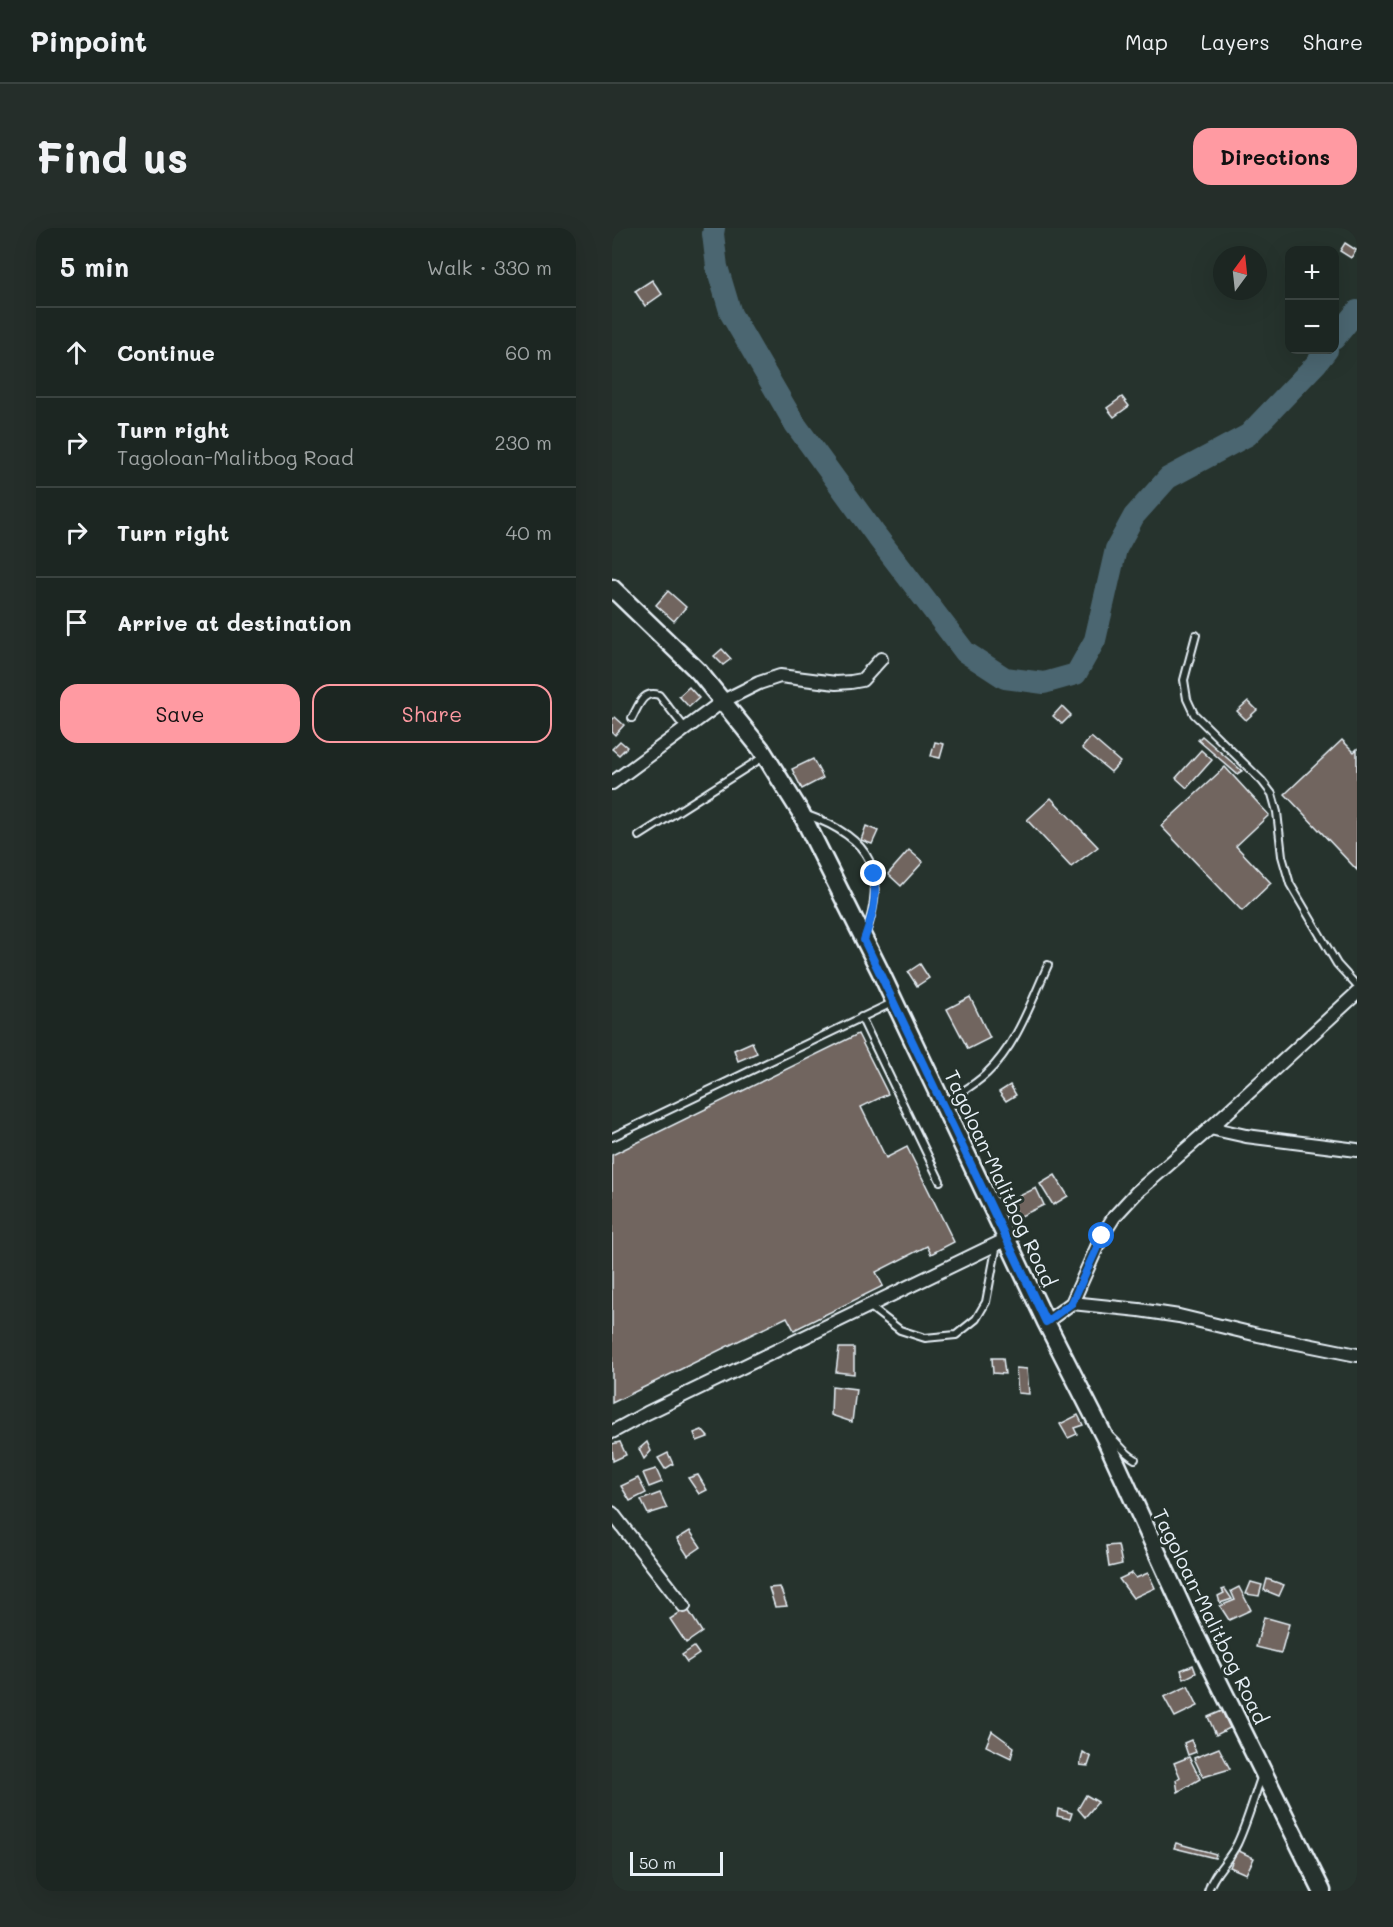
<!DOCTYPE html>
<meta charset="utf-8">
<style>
body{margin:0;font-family:Mali,sans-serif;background:#252e2a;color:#f1f3f6}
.controls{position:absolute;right:18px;top:18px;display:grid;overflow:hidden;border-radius:12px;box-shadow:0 6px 24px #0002}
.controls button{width:54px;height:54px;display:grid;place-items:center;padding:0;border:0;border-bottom:2px solid #3a4340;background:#1c2622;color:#f1f3f6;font:30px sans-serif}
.compass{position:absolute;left:601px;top:18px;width:54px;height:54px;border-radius:50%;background:#1c2622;box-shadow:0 6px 24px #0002;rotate:15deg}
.scale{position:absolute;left:18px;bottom:15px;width:93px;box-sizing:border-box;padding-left:6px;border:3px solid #e8f1f8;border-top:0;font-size:16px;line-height:21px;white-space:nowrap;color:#e8f1f8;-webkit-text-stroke:4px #26332d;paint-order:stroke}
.stop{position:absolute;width:18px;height:18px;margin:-14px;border:4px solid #1a73e8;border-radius:50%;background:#fff}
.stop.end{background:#1a73e8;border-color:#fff;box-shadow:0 2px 6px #0008}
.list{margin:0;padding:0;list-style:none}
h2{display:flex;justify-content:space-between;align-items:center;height:78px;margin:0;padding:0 24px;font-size:26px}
h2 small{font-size:20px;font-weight:400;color:#a0a5a5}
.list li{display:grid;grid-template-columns:39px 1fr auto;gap:18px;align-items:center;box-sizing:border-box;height:90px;padding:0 24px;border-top:2px solid #3a4340}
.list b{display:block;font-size:22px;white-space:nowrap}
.list p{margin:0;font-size:20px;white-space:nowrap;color:#a0a5a5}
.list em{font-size:20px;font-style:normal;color:#a0a5a5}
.actions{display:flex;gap:12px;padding:18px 24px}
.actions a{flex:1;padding:14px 0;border:2px solid #ff9aa2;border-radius:18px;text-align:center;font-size:21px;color:#ff9aa2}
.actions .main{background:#ff9aa2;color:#111}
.icon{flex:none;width:33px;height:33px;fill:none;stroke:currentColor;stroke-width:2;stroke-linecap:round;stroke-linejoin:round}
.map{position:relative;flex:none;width:745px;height:1663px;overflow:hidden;border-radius:18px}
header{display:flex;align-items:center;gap:36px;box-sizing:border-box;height:84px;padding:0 30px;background:#1c2622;border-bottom:2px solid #3a4340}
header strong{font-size:28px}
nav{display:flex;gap:33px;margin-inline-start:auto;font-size:21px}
.intro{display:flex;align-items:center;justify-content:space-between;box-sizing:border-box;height:144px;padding:0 36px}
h1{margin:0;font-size:42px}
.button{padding:15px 27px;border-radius:18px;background:#ff9aa2;color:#111;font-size:21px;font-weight:700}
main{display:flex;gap:36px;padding:0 36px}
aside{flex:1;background:#1c2622;border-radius:18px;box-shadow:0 6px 24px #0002}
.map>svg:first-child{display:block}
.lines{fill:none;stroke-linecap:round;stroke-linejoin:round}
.river{stroke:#4c6671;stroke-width:22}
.building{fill:#71655e;stroke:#e8f1f8;stroke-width:1.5}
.lane-casing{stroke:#e8f1f8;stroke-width:10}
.street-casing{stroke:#e8f1f8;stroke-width:16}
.secondary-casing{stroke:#e8f1f8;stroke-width:21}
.lane{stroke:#26332d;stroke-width:6}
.street{stroke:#26332d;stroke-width:12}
.secondary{stroke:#26332d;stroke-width:16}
.route{stroke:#1a73e8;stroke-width:8}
.labels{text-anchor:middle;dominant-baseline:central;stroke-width:6;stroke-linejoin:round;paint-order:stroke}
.street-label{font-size:20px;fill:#e8f1f8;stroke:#26332d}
</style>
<header>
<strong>Pinpoint</strong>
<nav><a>Map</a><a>Layers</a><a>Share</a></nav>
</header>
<div class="intro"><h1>Find us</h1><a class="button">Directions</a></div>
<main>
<aside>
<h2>5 min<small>Walk · 330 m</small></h2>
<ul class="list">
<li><svg class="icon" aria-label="ahead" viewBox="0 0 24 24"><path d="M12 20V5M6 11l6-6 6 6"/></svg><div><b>Continue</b></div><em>60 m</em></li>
<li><svg class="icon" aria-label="right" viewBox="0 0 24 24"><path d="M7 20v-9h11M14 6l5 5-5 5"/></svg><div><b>Turn right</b><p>Tagoloan-Malitbog Road</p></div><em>230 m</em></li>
<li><svg class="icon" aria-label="right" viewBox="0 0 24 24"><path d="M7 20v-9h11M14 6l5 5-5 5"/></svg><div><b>Turn right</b></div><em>40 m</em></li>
<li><svg class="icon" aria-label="arrive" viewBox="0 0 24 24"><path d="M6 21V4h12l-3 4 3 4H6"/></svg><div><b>Arrive at destination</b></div></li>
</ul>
<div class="actions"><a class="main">Save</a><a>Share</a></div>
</aside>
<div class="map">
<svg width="745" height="1663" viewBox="0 0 745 1663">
<rect width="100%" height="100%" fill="#26332d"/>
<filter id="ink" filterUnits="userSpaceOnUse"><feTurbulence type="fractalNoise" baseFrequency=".0167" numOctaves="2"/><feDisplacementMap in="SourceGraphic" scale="12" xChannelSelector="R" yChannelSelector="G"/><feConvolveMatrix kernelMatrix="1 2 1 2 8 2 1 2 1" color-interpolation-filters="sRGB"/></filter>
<g filter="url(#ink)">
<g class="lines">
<!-- river -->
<g class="river">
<polyline points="102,0 101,6 105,39 119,86 183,196 263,306 353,424 393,450 432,455 464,446 483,412 504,321 522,288 556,250 636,207 704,136 715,122"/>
<polyline points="722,111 745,83"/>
</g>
</g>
<!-- building -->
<g class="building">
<polygon points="733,15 744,22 739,30 728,23"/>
<polygon points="40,52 50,66 33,78 23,63"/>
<polygon points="510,169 517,178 502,189 495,180"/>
<polygon points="56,363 74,379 62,393 44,377"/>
<polygon points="110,421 119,431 111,437 102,428"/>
<polygon points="77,459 87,470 77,479 67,468"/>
<polygon points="636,473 645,482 634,492 625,483"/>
<polygon points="450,478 459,487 450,496 441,488"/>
<polygon points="3,489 12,497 3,507 0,504 0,492"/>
<polygon points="590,508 630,543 625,546 586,512"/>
<polygon points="479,509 508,534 499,544 470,520"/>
<polygon points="730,512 742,524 745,521 745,642 673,566"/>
<polygon points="8,513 15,519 7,527 0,521"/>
<polygon points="323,514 332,516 328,530 319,528"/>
<polygon points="589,522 600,532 575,560 564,550"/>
<polygon points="201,531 211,550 190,561 180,541"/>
<polygon points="613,539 657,587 624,618 659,655 630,683 549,598"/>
<polygon points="439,570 486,619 459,639 415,592"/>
<polygon points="254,598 266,603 260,616 249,612"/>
<polygon points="297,622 311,634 289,658 276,646"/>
<polygon points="308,736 317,750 305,758 296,744"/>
<polygon points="358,769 378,810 356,821 335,781"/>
<polygon points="246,806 276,866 249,879 274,930 295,919 342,1014 319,1026 315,1018 264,1044 271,1058 182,1102 175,1089 0,1175 0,927"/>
<polygon points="140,814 145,825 126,833 122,822"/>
<polygon points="398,857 404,867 394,873 387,864"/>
<polygon points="443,947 456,968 441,977 428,956"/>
<polygon points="424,960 432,977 407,989 399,972"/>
<polygon points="227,1120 242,1120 242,1146 224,1144"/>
<polygon points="380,1130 391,1130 393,1146 381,1145"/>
<polygon points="404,1140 415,1141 417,1166 406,1165"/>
<polygon points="220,1158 244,1161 240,1194 219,1187"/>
<polygon points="466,1187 471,1197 462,1200 465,1206 456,1210 448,1196"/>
<polygon points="90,1202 96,1209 85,1213 82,1205"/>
<polygon points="8,1214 14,1227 1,1233 0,1216"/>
<polygon points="35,1214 39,1223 32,1231 27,1221"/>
<polygon points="56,1225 61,1236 53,1241 46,1230"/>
<polygon points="44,1241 50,1254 37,1259 31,1245"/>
<polygon points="86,1247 95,1262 87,1266 76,1250"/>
<polygon points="26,1250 34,1265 18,1273 9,1258"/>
<polygon points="48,1265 55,1280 36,1286 29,1272"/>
<polygon points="78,1303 89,1319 76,1328 65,1311"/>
<polygon points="506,1317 510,1336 497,1339 494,1318"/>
<polygon points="520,1345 524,1350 536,1345 543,1360 521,1370 507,1351"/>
<polygon points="655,1351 672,1357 667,1368 652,1362"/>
<polygon points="639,1354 650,1357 647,1368 634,1366"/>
<polygon points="168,1359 175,1378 163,1379 157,1360"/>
<polygon points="627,1359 639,1382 617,1392 608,1378 623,1372 619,1363"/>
<polygon points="613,1361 620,1371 608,1375 606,1368 612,1365 610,1362"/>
<polygon points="75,1380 90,1404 74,1415 58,1391"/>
<polygon points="652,1389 677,1396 669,1425 644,1419"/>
<polygon points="82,1419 87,1426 75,1434 70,1427"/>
<polygon points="581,1437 584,1445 572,1451 569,1442"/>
<polygon points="576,1458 586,1478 563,1489 552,1469"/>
<polygon points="610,1483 618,1500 604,1507 596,1489"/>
<polygon points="380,1503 402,1519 399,1530 374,1518"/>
<polygon points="579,1512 584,1524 576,1527 572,1515"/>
<polygon points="607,1520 618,1541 591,1549 582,1530"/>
<polygon points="471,1524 479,1529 476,1538 468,1537"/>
<polygon points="577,1529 588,1551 566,1564 564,1552 568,1549 562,1535"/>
<polygon points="474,1567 486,1574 473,1589 466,1581"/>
<polygon points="446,1581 460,1585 458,1591 445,1588"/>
<polygon points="564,1615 604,1626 603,1630 562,1620"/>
<polygon points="625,1622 642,1630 634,1646 618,1639"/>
</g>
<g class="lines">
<!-- lane casing -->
<g class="lane-casing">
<g id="lane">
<polyline points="584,407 572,452 575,471 582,486 650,553 660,566 665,584 670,628 678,656 725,736 745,758"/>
<path d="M 20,490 C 27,477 31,462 47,467 L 73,500"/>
<path d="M 195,587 C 260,610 276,644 253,708"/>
<polyline points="27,608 153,528"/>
<polyline points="249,789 328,953"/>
<path d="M 332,876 C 345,866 362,858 374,846 C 405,817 419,774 436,737"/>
<polyline points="0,909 282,774"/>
<polyline points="257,1078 288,1102 313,1110 344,1107 364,1091 374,1074 385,1016"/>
<path d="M 499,1209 C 508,1217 513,1226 523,1231"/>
<path d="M 596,1663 C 601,1645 617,1633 625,1616 C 635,1595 641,1572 649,1550"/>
</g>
</g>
<!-- street casing -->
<g class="street-casing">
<g id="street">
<polyline points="0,555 111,473 147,455 168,448 224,455 239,454 250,452 269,431"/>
<polyline points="598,900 634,908 745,922"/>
<polyline points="460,1075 527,1082 567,1088 646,1107 745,1127"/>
<polyline points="434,1094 460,1075 490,1008 502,989 525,964 595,903 745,765"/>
<polyline points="0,1204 35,1185 395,1011"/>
<polyline points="0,1285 72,1378"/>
</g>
</g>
<!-- secondary casing -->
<g class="secondary-casing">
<polyline id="secondary" points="0,360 87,444 149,521 189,585 268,743 434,1094 493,1210 576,1392 710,1663"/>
</g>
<!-- lane -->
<use href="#lane" class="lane"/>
<!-- street -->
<use href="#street" class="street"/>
<!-- secondary -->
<use href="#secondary" class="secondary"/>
</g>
</g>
<g class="lines" filter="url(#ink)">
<!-- route -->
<path class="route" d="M 262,646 C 265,674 261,686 252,712 L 434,1094 L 460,1075 L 490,1008"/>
</g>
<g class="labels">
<!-- street labels -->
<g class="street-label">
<text transform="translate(389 950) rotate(65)">Tagoloan-Malitbog Road</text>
<text transform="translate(599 1388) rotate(64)">Tagoloan-Malitbog Road</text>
</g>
</g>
</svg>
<div class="controls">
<button>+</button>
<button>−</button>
</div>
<svg class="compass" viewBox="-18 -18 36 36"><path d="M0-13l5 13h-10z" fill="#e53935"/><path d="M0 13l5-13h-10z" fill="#a0a5a5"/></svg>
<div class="scale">50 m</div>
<div class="stop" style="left:490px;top:1008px"></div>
<div class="stop end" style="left:262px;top:646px"></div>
</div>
</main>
